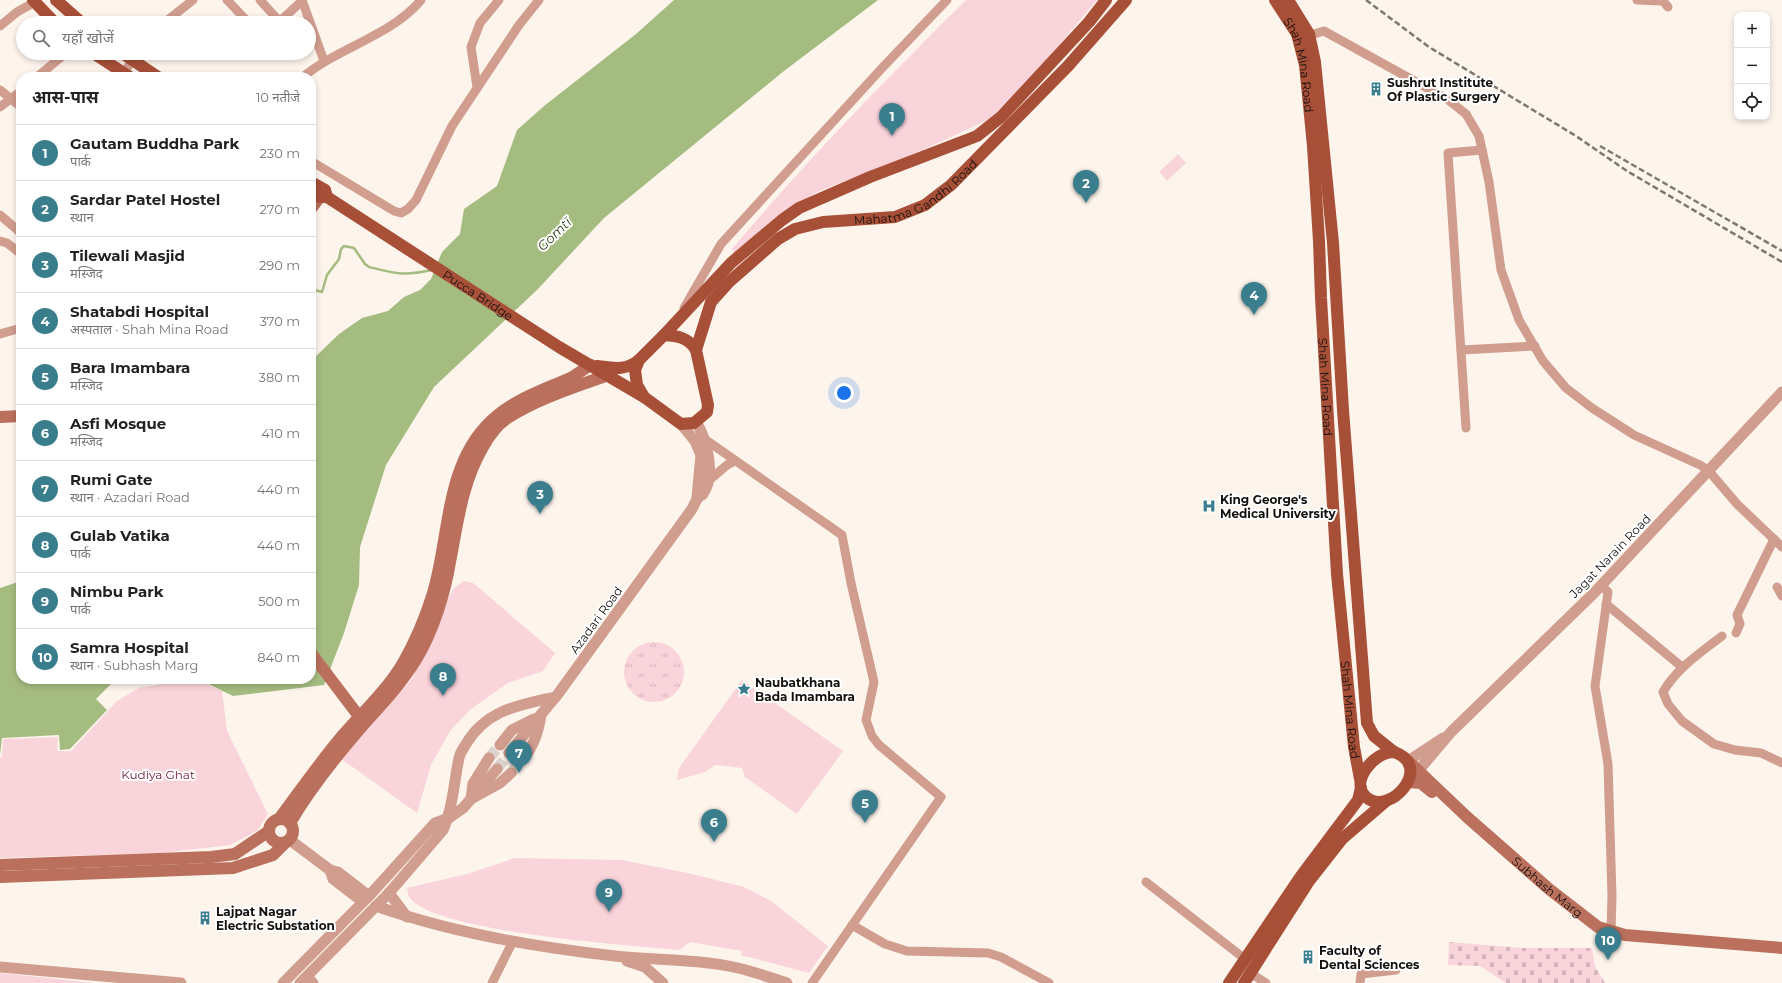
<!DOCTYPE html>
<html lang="hi">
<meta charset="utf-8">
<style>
body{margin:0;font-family:Montserrat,"Noto Sans Devanagari",sans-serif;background:#f6f6f6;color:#222}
.controls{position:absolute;right:12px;top:12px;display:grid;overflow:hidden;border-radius:8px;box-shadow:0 2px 6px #0003}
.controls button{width:36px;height:36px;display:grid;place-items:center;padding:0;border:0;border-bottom:1px solid #e0e0e0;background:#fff;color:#222;font:20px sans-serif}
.you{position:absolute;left:844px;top:393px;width:14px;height:14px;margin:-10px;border:3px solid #fff;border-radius:50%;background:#1a73e8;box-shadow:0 0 0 6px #1a73e833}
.badge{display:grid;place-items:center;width:26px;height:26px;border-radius:50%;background:#3a7e8e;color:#fff;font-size:13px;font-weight:700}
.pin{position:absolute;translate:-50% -33px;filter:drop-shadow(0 1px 2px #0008)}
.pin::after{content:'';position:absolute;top:21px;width:14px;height:12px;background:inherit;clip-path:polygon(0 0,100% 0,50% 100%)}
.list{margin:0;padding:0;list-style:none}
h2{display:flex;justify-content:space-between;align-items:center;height:52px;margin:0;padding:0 16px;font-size:17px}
h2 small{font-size:13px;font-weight:400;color:#767676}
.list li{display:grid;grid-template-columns:26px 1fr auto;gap:12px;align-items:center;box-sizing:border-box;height:56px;padding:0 16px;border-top:1px solid #e0e0e0}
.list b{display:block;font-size:15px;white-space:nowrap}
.list p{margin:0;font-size:13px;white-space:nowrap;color:#767676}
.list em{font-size:13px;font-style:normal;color:#767676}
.icon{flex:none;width:22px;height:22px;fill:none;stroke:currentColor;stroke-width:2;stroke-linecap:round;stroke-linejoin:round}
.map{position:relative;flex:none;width:1782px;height:983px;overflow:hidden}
.search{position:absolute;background:#fff;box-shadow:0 2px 6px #0003;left:16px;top:16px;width:300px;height:44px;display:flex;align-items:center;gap:10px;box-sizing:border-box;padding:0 14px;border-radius:22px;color:#767676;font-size:15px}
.panel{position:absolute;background:#fff;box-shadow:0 2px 6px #0003;left:16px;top:72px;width:300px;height:612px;border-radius:16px}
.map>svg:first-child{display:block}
.grass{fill:url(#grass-tufts)}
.cemetery{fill:url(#cemetery-stones)}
.green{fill:#fad4db}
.water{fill:#a5bc80}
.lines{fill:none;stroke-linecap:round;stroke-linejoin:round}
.stream{stroke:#a5bc80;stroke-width:2.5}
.tertiary-tunnel{stroke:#dad2cb;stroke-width:11;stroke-dasharray:11 5.5;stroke-linecap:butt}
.minor{stroke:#d19d8f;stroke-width:9}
.tertiary{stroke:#d19d8f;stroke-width:11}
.secondary{stroke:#ba705d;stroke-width:12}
.primary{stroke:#a84f38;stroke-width:12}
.rail{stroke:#7d7772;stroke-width:2.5;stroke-dasharray:6 3;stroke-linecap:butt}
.labels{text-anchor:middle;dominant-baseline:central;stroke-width:4;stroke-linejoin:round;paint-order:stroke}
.street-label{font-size:12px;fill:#13100d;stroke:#fff}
.poi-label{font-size:12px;font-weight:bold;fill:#13100d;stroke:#fff;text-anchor:start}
.park-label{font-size:12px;fill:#6b1934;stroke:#fff}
.water-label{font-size:13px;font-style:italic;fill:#2f3d11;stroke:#fff}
</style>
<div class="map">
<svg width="1782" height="983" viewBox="0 0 1782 983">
<defs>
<pattern id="grass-tufts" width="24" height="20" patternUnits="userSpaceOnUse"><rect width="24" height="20" fill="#fad4db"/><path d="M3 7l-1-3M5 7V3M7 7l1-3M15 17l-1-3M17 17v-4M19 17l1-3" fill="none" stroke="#d5b5bb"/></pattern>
<pattern id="cemetery-stones" width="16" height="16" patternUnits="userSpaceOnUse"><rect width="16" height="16" fill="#fad4db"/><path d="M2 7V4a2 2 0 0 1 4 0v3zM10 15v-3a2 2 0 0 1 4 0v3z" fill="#d5b5bb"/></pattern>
</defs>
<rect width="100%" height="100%" fill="#fdf4ec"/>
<!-- grass -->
<circle class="grass" cx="654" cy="672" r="30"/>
<!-- cemetery -->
<polygon class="cemetery" points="1449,942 1522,948 1592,948 1595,966 1605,983 1506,983 1480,966 1448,965"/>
<!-- green -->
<g class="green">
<path d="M 966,0 L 1097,0 L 1011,102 L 988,120 L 918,152 L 817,192 L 789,209 L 735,254 L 732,249 C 806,161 885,80 966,0 Z"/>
<polygon points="1178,154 1186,163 1167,181 1159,172"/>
<polygon points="464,581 473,583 555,653 543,671 508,683 471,709 450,731 431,765 417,813 340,758 412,679 441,611 454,588"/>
<polygon points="189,679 195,679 222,691 227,731 268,814 257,831 230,845 162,853 0,858 0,757 2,757 3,739 58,737 57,751 71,751 117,701 139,688"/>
<polygon points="742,680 843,751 797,814 745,777 742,768 715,765 705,772 677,780 679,768"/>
<path d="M 515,858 L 621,860 L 688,873 L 744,887 L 771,901 L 828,946 L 809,973 L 741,955 L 742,951 L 690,942 L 680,950 C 634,946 432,932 409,897 C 408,895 408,890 407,888 L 467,874 Z"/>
<polygon points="0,973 95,983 0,983"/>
</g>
<!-- water -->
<g class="water">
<polygon points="674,0 878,0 784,71 604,218 537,290 434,387 386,465 360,547 359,585 344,633 324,685 233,696 198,679 311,679 311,361 339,334 362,318 388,311 404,297 420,290 431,279 442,252 460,234 464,209 497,186 517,130 544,106 636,34"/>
<polygon points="21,581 21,679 116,679 96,699 107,710 70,749 60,750 59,735 2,738 0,755 0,588"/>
</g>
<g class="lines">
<!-- stream -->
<path class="stream" d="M 311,289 L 322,292 L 327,275 L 339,259 L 341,249 L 344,246 L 354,248 L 365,264 L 369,267 C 397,274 404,276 432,270"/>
<!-- tertiary-tunnel -->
<g class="tertiary-tunnel">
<polyline points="489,758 500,745"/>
<polyline points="497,769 509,753"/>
<polyline points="511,773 522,760"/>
</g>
<!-- minor -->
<g class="minor">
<polyline points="227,0 249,23"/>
<polyline points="260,0 279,21"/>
<polyline points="302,0 324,61"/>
<polyline points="1637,0 1663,1 1668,7"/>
<polyline points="164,23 193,0"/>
<polyline points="278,23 302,1"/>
<polyline points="0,26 17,12 35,2"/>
<polyline points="1304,37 1324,31 1447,99 1466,114 1479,136 1489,182 1501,270 1519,320 1543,361 1566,388 1592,408 1634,435 1700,465 1708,470 1737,504 1782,547"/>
<polyline points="124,73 137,53"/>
<polyline points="37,77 66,53"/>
<path d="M 303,77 C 339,47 391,36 421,0"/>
<polyline points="477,87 471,47 480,23 499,0"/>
<polyline points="0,90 21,107"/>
<polyline points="0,107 21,91"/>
<polyline points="311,161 394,211 401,213 408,209 416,200 452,126 519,25 539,0"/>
<polyline points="0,215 21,233"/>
<polyline points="0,241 7,243 21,254"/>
<polyline points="684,308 721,244 883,67 947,0"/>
<polyline points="0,334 21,328"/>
<polyline points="1461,350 1535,346"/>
<polyline points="1466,428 1448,153 1482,150"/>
<polyline points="706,440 842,535 851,583 874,682 866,720 872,736 879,745 941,797 812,983"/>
<polyline points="707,482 727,465 735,461"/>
<polyline points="1601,585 1608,592 1595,686 1608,764 1612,896 1611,931"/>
<polyline points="1777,587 1782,596"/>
<polyline points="1606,604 1682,667"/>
<polyline points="1736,633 1740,624 1737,615 1774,539"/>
<path d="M 1722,636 C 1700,653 1677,668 1663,692 L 1668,704 L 1682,721 L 1714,744 L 1735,750 L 1761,753 L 1782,763"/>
<polyline points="1146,882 1245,959"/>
<polyline points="852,925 885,944 907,951 988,953 1001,957 1049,983"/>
<polyline points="1250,973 1266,983"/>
<polyline points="308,976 314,983"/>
<polyline points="492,983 513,941"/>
<polyline points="1360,983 1361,974 1396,970"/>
</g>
<!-- tertiary -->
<g class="tertiary">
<polyline points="681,424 695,441 701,455 697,497"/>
<polyline points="500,745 512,730 534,719"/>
<path d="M 509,753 L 558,694 L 692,509 C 694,506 695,501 698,498 C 699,496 701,496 703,494 C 716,475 707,439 696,422"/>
<path d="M 522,760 C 534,746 538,733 541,715"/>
<polyline points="1408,761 1443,738"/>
<polyline points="1413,777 1451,732 1594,593 1782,392"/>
<polyline points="476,793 497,769"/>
<polyline points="471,799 473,784 489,758"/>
<polyline points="290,840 330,870 338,872 369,896"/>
<polyline points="330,870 333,879 363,902"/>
<polyline points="389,893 407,917"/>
<path d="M 376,906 C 452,933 534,947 615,956 C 655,960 698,959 738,968 C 755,972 771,978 787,983"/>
<polyline points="627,961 645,967 663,983"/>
<polyline points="0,967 181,983"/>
<polyline points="283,983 369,896 435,823 449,818 463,808 471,799 500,783 511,773"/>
<path d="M 300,983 L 389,893 L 443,830 C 453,807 454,782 459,758 C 460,753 463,749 466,744 C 486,710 519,705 555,697"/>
</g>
<!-- secondary -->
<g class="secondary">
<polyline points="311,209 325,190"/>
<polyline points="0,417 21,416"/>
<polyline points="311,653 364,723"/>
<path id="s1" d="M 1408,761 L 1467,817 L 1549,889 L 1598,927 L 1625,935 L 1782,948"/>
<polyline points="1408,782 1421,783 1432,792"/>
<circle cx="281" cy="831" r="12"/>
<path d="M 279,819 C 300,791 320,762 343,735 C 364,711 387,690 403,663 C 415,642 426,616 433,593 C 451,533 444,458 498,415 C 519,398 543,390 568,379 C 576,376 583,369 591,365"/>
<path d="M 290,823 C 311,787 337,755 364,724 C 383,703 402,683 417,658 C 433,631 445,593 450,562 C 458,521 462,483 483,447 C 489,436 496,426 506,419 C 536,399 575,387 608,375"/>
<polyline points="0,865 211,857 235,854 269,831"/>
<polyline points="0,877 233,868 273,855 285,843"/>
</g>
<!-- primary -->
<g class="primary">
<polyline points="33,0 55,23"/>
<polyline points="56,0 82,23"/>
<path id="s2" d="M 1275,0 L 1297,34 L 1305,65 L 1313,146 L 1319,241 L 1321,298 L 1337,574 L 1354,747 L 1360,779"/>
<polyline points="1288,0 1309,34 1315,62 1333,243 1343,410 1367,723 1374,736 1394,752"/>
<polyline points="93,53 130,77"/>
<polyline points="122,53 158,77"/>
<polyline points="311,182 325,190 327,197 320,197 311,190"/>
<path id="s3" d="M 327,197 L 559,347 L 644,397"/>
<polyline points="664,335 731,263 782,220 799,208 870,177 977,136 1001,117 1089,22 1106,0"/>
<path d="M 664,335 C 677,336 688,337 696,350 L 708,405 L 707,412 L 694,423 L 681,424 L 644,397 L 637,385 L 635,370 L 639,360 Z"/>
<path id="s4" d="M 696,350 L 711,302 L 729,282 L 778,239 L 795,229 L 823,222 L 895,217 L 925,205 L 951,185 L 1068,66 L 1126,0"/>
<path d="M 597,366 C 613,368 626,371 639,360"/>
<path d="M 1394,752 C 1435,766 1389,818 1366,797 C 1349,781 1375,751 1394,752 Z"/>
<polyline points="1229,983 1301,876 1358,800 1361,788"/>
<polyline points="1244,983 1309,881 1342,839 1385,802"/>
</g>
<!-- rail -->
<g class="rail">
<polyline points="1366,0 1429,47 1576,136 1627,171 1782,262"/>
<polyline points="1600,146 1782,251"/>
</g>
</g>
<!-- icons -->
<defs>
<g id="building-bare" transform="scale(1.08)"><path d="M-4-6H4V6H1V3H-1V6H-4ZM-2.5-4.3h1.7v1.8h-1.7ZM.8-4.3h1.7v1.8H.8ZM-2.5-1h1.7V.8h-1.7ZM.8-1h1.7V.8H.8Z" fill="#3a7e8e" stroke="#fff" stroke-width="2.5" paint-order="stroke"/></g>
<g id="hospital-bare" transform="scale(1.08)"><path d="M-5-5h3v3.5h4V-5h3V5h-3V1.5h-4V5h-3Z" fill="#3a7e8e" stroke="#fff" stroke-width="2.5" paint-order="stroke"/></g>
<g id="sight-bare" transform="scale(1.08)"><path d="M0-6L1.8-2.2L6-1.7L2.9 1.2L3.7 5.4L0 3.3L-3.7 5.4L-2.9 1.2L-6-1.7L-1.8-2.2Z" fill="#3a7e8e" stroke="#fff" stroke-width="2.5" paint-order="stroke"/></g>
</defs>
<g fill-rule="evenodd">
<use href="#building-bare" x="1376" y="89"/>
<use href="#hospital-bare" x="1209" y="506"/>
<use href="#sight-bare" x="744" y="689"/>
<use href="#building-bare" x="205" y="918"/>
<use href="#building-bare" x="1308" y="957"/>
</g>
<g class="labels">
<!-- street labels -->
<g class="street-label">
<text stroke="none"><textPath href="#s2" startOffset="71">Shah Mina Road</textPath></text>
<text stroke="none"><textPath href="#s4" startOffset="292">Mahatma Gandhi Road</textPath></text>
<text stroke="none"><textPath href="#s3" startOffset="180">Pucca Bridge</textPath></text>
<text stroke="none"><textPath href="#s2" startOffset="395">Shah Mina Road</textPath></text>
<text transform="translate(1610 556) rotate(-46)">Jagat Narain Road</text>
<text transform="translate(596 620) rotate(-54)">Azadari Road</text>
<text stroke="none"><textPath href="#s2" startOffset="719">Shah Mina Road</textPath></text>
<text stroke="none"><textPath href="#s1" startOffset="188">Subhash Marg</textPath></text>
</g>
<!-- poi labels -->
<g class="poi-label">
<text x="1387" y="82">Sushrut Institute<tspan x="1387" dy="14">Of Plastic Surgery</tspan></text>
<text x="1220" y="499">King George's<tspan x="1220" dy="14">Medical University</tspan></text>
<text x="755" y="682">Naubatkhana<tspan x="755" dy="14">Bada Imambara</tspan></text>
<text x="216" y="911">Lajpat Nagar<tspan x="216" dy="14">Electric Substation</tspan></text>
<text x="1319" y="950">Faculty of<tspan x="1319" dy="14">Dental Sciences</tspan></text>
</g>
<!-- park labels -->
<g class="park-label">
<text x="158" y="774">Kudiya Ghat</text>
</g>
<!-- water labels -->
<g class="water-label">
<text transform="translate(554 234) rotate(-44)">Gomtī</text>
</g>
</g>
</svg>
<div class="controls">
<button>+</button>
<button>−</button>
<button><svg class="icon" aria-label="locate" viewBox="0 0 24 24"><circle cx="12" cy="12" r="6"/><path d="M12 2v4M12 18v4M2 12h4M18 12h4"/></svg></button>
</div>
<div class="you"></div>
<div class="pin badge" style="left:892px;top:136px">1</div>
<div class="pin badge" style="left:1086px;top:203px">2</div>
<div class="pin badge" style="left:540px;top:514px">3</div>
<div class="pin badge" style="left:1254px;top:315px">4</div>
<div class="pin badge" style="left:865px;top:823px">5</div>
<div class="pin badge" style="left:714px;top:842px">6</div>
<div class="pin badge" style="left:519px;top:773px">7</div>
<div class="pin badge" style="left:443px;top:696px">8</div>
<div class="pin badge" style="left:609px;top:912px">9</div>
<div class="pin badge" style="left:1608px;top:960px">10</div>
<div class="search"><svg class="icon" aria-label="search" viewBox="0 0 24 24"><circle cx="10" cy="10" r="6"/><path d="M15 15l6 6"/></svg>यहाँ खोजें</div>
<section class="panel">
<h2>आस-पास<small>10 नतीजे</small></h2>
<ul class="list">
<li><span class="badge">1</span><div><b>Gautam Buddha Park</b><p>पार्क</p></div><em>230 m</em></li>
<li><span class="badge">2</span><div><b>Sardar Patel Hostel</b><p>स्थान</p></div><em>270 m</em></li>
<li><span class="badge">3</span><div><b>Tilewali Masjid</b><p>मस्जिद</p></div><em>290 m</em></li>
<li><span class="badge">4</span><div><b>Shatabdi Hospital</b><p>अस्पताल · Shah Mina Road</p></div><em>370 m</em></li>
<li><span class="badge">5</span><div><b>Bara Imambara</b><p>मस्जिद</p></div><em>380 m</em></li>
<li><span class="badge">6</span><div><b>Asfi Mosque</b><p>मस्जिद</p></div><em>410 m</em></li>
<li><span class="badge">7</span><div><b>Rumi Gate</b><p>स्थान · Azadari Road</p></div><em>440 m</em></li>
<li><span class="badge">8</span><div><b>Gulab Vatika</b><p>पार्क</p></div><em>440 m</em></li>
<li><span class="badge">9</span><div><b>Nimbu Park</b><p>पार्क</p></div><em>500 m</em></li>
<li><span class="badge">10</span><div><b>Samra Hospital</b><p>स्थान · Subhash Marg</p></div><em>840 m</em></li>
</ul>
</section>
</div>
